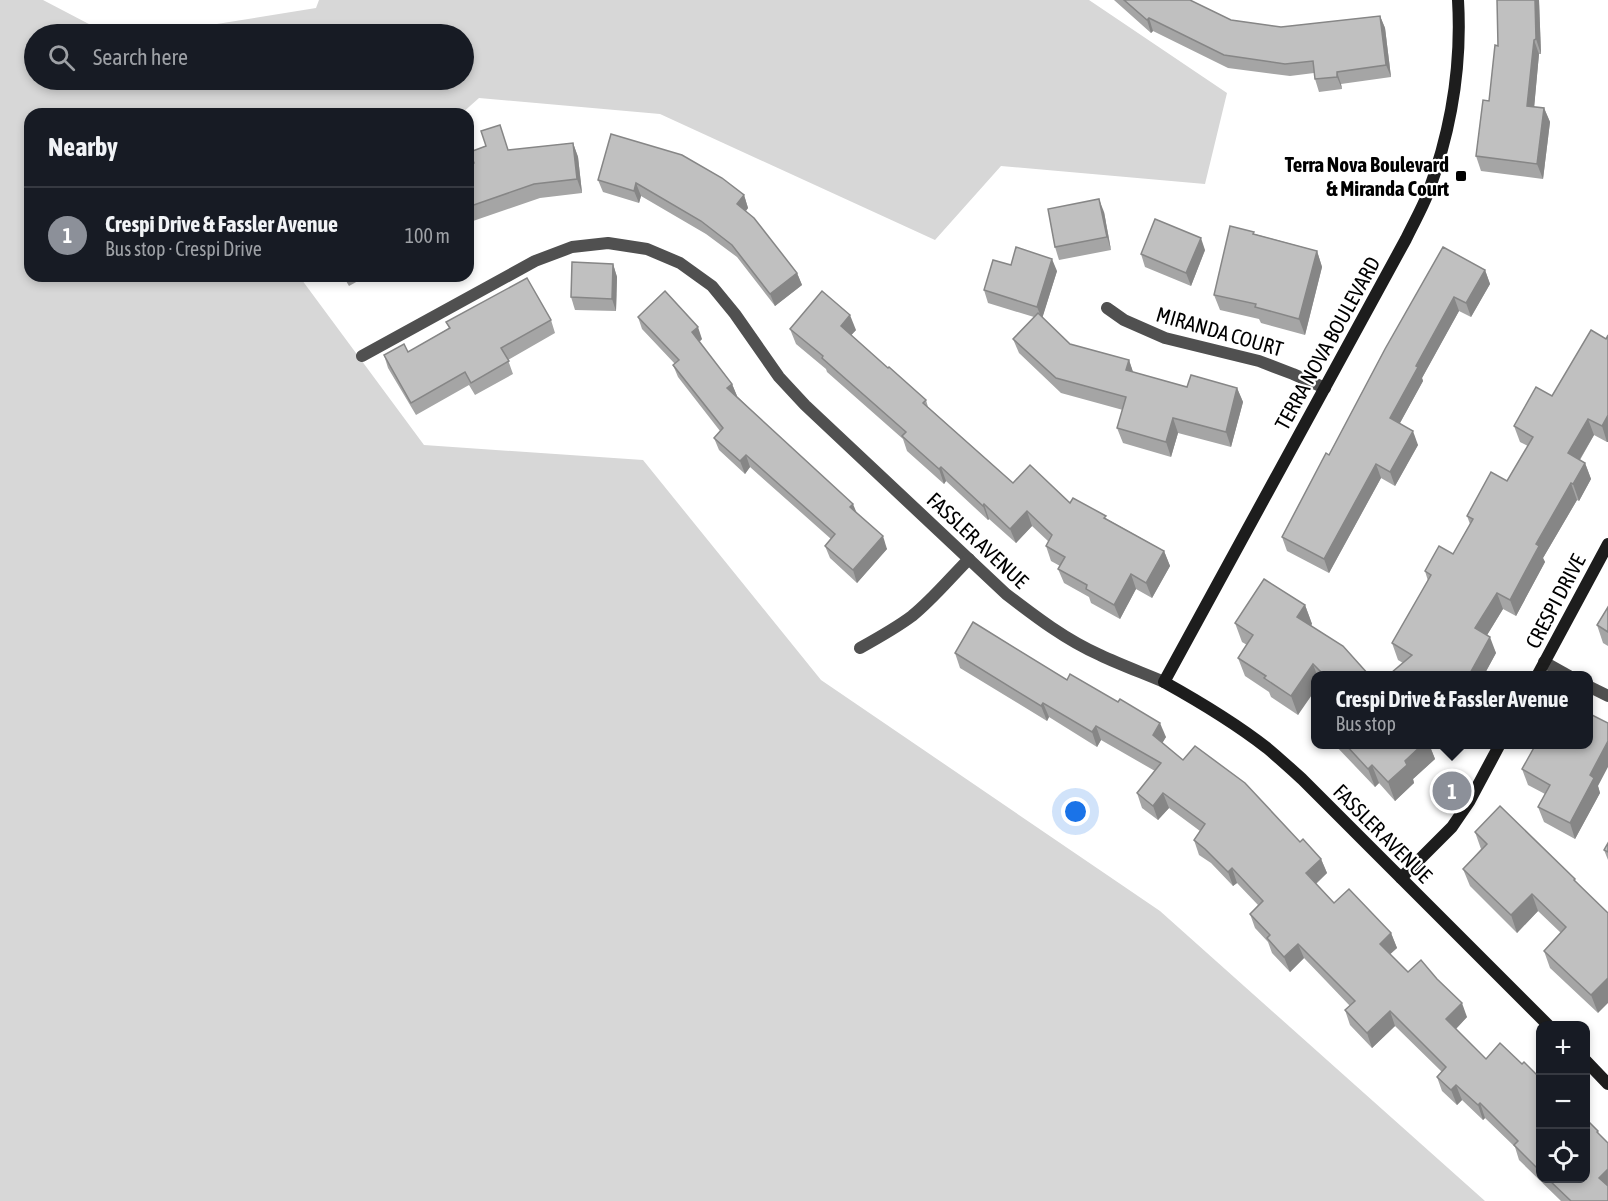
<!DOCTYPE html>
<meta charset="utf-8">
<style>
body{margin:0;font-family:"Asap Condensed",sans-serif;background:#242831;color:#f1f3f6}
.controls{position:absolute;right:18px;bottom:18px;display:grid;overflow:hidden;border-radius:12px;box-shadow:0 3px 9px #0003}
.controls button{width:54px;height:54px;display:grid;place-items:center;padding:0;border:0;border-bottom:2px solid #363941;background:#171b24;color:#f1f3f6;font:30px sans-serif}
.you{position:absolute;left:1076px;top:812px;width:21px;height:21px;margin:-15px;border:4px solid #fff;border-radius:50%;background:#1a73e8;box-shadow:0 0 0 9px #1a73e833}
.badge{display:grid;place-items:center;width:39px;height:39px;border-radius:50%;background:#8c9099;color:#fff;font-size:20px;font-weight:700}
.pin{position:absolute;translate:-50% -50%;border:3px solid #fff;box-shadow:0 2px 6px #0006}
.popup{position:absolute;left:1311px;top:671px;width:282px;height:78px;box-sizing:border-box;display:grid;place-content:center;border-radius:12px;background:#171b24;filter:drop-shadow(0 2px 4px #0005);font-size:20px;white-space:nowrap;color:#9ea1a6}
.popup b{font-size:22px;color:#f1f3f6}
.popup::after{content:'';position:absolute;left:50%;top:100%;margin-left:-12px;border:12px solid transparent;border-top-color:#171b24}
.list{margin:0;padding:0;list-style:none}
h2{display:flex;justify-content:space-between;align-items:center;height:78px;margin:0;padding:0 24px;font-size:26px}
h2 small{font-size:20px;font-weight:400;color:#9ea1a6}
.list li{display:grid;grid-template-columns:39px 1fr auto;gap:18px;align-items:center;box-sizing:border-box;height:96px;padding:0 24px;border-top:2px solid #363941}
.list b{display:block;font-size:22px;white-space:nowrap}
.list p{margin:0;font-size:20px;white-space:nowrap;color:#9ea1a6}
.list em{font-size:20px;font-style:normal;color:#9ea1a6}
.icon{flex:none;width:33px;height:33px;fill:none;stroke:currentColor;stroke-width:2;stroke-linecap:round;stroke-linejoin:round}
.map{position:relative;flex:none;width:1608px;height:1201px;overflow:hidden}
.search{position:absolute;background:#171b24;box-shadow:0 3px 9px #0003;left:24px;top:24px;width:450px;height:66px;display:flex;align-items:center;gap:15px;box-sizing:border-box;padding:0 21px;border-radius:33px;color:#9ea1a6;font-size:22px}
.panel{position:absolute;background:#171b24;box-shadow:0 3px 9px #0003;left:24px;top:108px;width:450px;height:174px;border-radius:18px}
.map>svg:first-child{display:block}
.green{fill:#d7d7d7}
.lines{fill:none;stroke-linecap:round;stroke-linejoin:round}
.street{stroke:#505050;stroke-width:12}
.secondary{stroke:#1d1d1d;stroke-width:12}
.wall{fill:#a5a5a5}
.shaded-wall{fill:#868686}
.building{fill:#c0c0c0;stroke:#868686;stroke-width:1.5}
.poi-dot{fill:#000;stroke:#fff;stroke-width:2}
.labels{text-anchor:middle;dominant-baseline:central;stroke-width:4.5;stroke-linejoin:round;paint-order:stroke}
.poi-label{font-size:21px;font-weight:bold;fill:#000;stroke:#fff;text-anchor:end}
.street-label{font-size:21px;fill:#000;stroke:#fff}
</style>
<div class="map">
<svg width="1608" height="1201" viewBox="0 0 1608 1201">
<rect width="100%" height="100%" fill="#fff"/>
<!-- green -->
<polygon class="green" points="0,0 43,0 108,34 34,34 34,80 464,80 464,34 154,34 316,8 319,0 1089,0 1227,93 1205,184 1001,166 935,240 660,114 479,98 461,114 30,114 30,276 299,276 424,445 643,460 821,680 1160,911 1485,1201 0,1201"/>
<g class="lines">
<!-- street -->
<g class="street">
<polyline points="1107,308 1124,320 1165,338 1259,361 1293,374 1325,388"/>
<path d="M 362,356 L 535,261 L 572,247 L 608,243 L 647,249 L 680,263 L 712,286 L 735,314 L 779,377 L 805,405 L 1006,594 C 1036,617 1066,640 1100,655 C 1121,665 1143,673 1164,682"/>
<path d="M 860,648 C 878,638 896,628 912,616 C 933,599 950,578 969,559"/>
<polyline points="1544,662 1569,676"/>
<polyline points="1588,686 1608,696"/>
</g>
<!-- secondary -->
<g class="secondary">
<path d="M 1458,0 C 1462,67 1451,131 1428,193 C 1422,209 1413,224 1406,239 L 1164,682 C 1200,702 1235,723 1267,748 C 1279,758 1291,769 1302,779 L 1549,1026"/>
<polyline points="1537,676 1608,544"/>
<polyline points="1401,878 1452,827 1469,802 1500,744"/>
<polyline points="1586,1061 1608,1084"/>
</g>
</g>
<!-- wall -->
<g class="wall">
<polygon points="1114,0 1190,0 1231,20 1281,27 1380,16 1385,28 1391,77 1341,84 1342,89 1319,92 1315,79 1314,73 1290,76 1228,68 1153,31 1151,33"/>
<polygon points="1497,0 1539,0 1541,54 1539,54 1534,107 1544,108 1550,122 1543,179 1481,171 1476,156 1489,101 1498,46"/>
<polygon points="611,134 744,195 748,208 746,211 797,273 802,285 775,306 737,257 706,234 641,196 639,203 603,192 598,180"/>
<polygon points="573,143 578,157 582,193 540,198 473,221 474,226 468,229 468,168 474,163 509,150"/>
<polygon points="1104,212 1111,250 1059,260 1055,247"/>
<polygon points="1255,234 1317,251 1322,267 1305,335 1261,323 1259,319 1220,310 1214,295"/>
<polygon points="1205,250 1191,286 1145,267 1141,254"/>
<polygon points="613,264 617,277 616,311 575,310 571,297"/>
<polygon points="1011,265 1057,271 1042,318 1070,344 1129,360 1133,372 1187,387 1237,388 1243,402 1231,447 1178,433 1171,457 1123,443 1117,428 1123,410 1061,393 1019,353 1013,339 1034,317 988,303 984,290"/>
<polygon points="1485,270 1490,284 1471,317 1459,311 1422,378 1423,381 1400,423 1418,445 1395,486 1381,478 1329,573 1287,551 1282,537 1329,455 1385,349"/>
<polygon points="343,276 367,276 349,286"/>
<polygon points="638,317 702,339 699,342 732,384 737,396 857,513 887,549 857,583 830,558 825,546 831,539 750,467 745,474 719,450 714,438 720,431 678,377 673,365 675,364 642,329"/>
<polygon points="551,320 555,333 508,360 513,374 475,395 469,385 416,415 388,368 384,355 408,352 449,328 446,322"/>
<polygon points="790,329 856,330 851,335 888,368 926,400 928,407 1013,483 1070,503 1107,519 1164,551 1170,566 1152,598 1136,589 1120,619 1091,603 1089,597 1064,583 1058,569 1060,566 1051,561 1046,546 1049,542 1032,526 1016,543 989,519 988,520 946,481 944,484 907,451 903,439 827,372 826,369 796,344"/>
<polygon points="1608,335 1608,442 1607,442 1594,435 1580,460 1585,463 1591,479 1579,501 1577,500 1543,558 1545,562 1516,616 1503,609 1487,635 1496,653 1484,675 1392,675 1391,673 1403,663 1398,660 1392,643 1428,581 1425,571 1453,554 1470,524 1467,516 1507,481 1528,446 1520,442 1514,426 1552,396 1606,339"/>
<polygon points="1305,605 1312,624 1311,625 1369,675 1316,675 1298,715 1271,697 1269,692 1245,676 1238,658 1247,645 1242,642 1235,623"/>
<polygon points="1608,607 1608,646 1603,643 1597,625"/>
<polygon points="955,653 1067,680 1166,737 1162,743 1183,760 1300,842 1321,859 1327,873 1316,884 1334,903 1391,933 1397,948 1390,954 1408,972 1467,1017 1456,1029 1486,1059 1522,1064 1540,1078 1540,1179 1586,1179 1598,1131 1599,1135 1608,1201 1561,1201 1519,1160 1515,1147 1485,1118 1483,1120 1462,1100 1457,1105 1442,1091 1437,1077 1442,1072 1395,1026 1372,1048 1350,1025 1345,1010 1350,1006 1304,958 1290,972 1272,953 1268,942 1255,928 1250,914 1258,905 1237,883 1233,886 1211,863 1199,855 1194,840 1200,831 1169,808 1158,820 1142,808 1137,793 1155,771 1101,740 1097,747 1049,717 1047,721 960,668"/>
<polygon points="1334,744 1429,744 1435,759 1413,779 1414,783 1395,801 1379,783 1375,787"/>
<polygon points="1522,769 1598,786 1600,793 1575,839 1544,822 1538,807 1545,794 1528,785"/>
<polygon points="1475,832 1575,879 1598,1013 1550,968 1544,951 1561,933 1538,911 1517,933 1470,886 1463,869 1481,849"/>
<polygon points="1608,843 1608,860 1604,850"/>
</g>
<!-- shaded-wall -->
<g class="shaded-wall">
<polygon points="1535,0 1539,0 1541,54 1536,39"/>
<polygon points="1380,16 1385,28 1391,77 1386,65"/>
<polygon points="1149,18 1153,31 1151,33 1147,20"/>
<polygon points="1534,40 1539,54 1533,120 1527,106"/>
<polygon points="1337,72 1341,84 1342,89 1337,77"/>
<polygon points="1544,108 1550,122 1543,179 1537,164"/>
<polygon points="573,143 578,157 582,193 577,179"/>
<polygon points="636,183 641,196 639,203 634,191"/>
<polygon points="744,195 748,208 741,217 737,204"/>
<polygon points="1099,199 1104,212 1111,250 1107,237"/>
<polygon points="1201,238 1205,250 1191,286 1186,273"/>
<polygon points="1317,251 1322,267 1305,335 1299,319"/>
<polygon points="1052,259 1057,271 1042,319 1037,307"/>
<polygon points="613,264 617,277 616,311 612,299"/>
<polygon points="1485,270 1490,284 1471,317 1466,303"/>
<polygon points="797,273 802,285 775,306 770,294"/>
<polygon points="1454,297 1459,311 1422,378 1423,381 1395,432 1390,418 1416,366"/>
<polygon points="850,315 856,330 846,341 841,326"/>
<polygon points="698,327 702,339 696,345 692,332"/>
<polygon points="1129,360 1134,375 1126,370"/>
<polygon points="732,384 737,396 732,400 727,388"/>
<polygon points="1237,388 1243,402 1231,447 1226,432"/>
<polygon points="1608,415 1608,442 1607,442 1602,426"/>
<polygon points="1173,418 1178,433 1171,457 1166,442"/>
<polygon points="1588,419 1594,435 1574,469 1568,453"/>
<polygon points="1413,431 1418,445 1395,486 1390,472"/>
<polygon points="746,455 750,467 745,474 740,461"/>
<polygon points="1585,463 1591,479 1579,501 1573,484"/>
<polygon points="1376,464 1381,478 1329,573 1324,559"/>
<polygon points="941,467 946,481 944,484 939,469"/>
<polygon points="1571,483 1577,500 1543,558 1545,562 1516,616 1510,600 1536,544"/>
<polygon points="853,504 858,516 850,507"/>
<polygon points="984,504 989,519 988,520 983,506"/>
<polygon points="1027,511 1032,526 1016,543 1010,529"/>
<polygon points="883,536 887,549 857,583 853,570"/>
<polygon points="1164,551 1170,566 1152,598 1146,583"/>
<polygon points="1131,574 1136,589 1120,619 1114,605"/>
<polygon points="1497,593 1503,609 1481,645 1475,628"/>
<polygon points="1305,605 1312,624 1304,635 1297,617"/>
<polygon points="1490,637 1496,653 1484,675 1469,675"/>
<polygon points="1313,664 1317,675 1316,675 1316,689 1298,715 1291,696"/>
<polygon points="1043,703 1049,717 1047,721 1041,706"/>
<polygon points="1160,723 1166,737 1158,750 1153,735"/>
<polygon points="1096,726 1101,740 1097,747 1092,732"/>
<polygon points="1608,741 1608,767 1598,786 1600,793 1575,839 1570,823 1590,775"/>
<polygon points="1423,744 1429,744 1435,759 1413,779 1414,783 1395,801 1388,782 1405,761"/>
<polygon points="1372,765 1379,783 1375,787 1368,769"/>
<polygon points="1163,793 1169,808 1158,820 1153,806"/>
<polygon points="1321,859 1327,873 1311,888 1306,873"/>
<polygon points="1232,868 1237,883 1233,886 1228,872"/>
<polygon points="1532,894 1538,911 1517,933 1511,915"/>
<polygon points="1391,933 1397,948 1386,958 1380,944"/>
<polygon points="1298,944 1304,958 1290,972 1284,957"/>
<polygon points="1608,978 1608,1003 1598,1013 1591,995"/>
<polygon points="1462,1003 1467,1017 1451,1034 1446,1019"/>
<polygon points="1390,1011 1395,1026 1372,1048 1367,1033"/>
<polygon points="1456,1085 1462,1100 1457,1105 1451,1090"/>
<polygon points="1480,1103 1485,1118 1483,1120 1478,1105"/>
<polygon points="1608,1169 1608,1189 1599,1178"/>
</g>
<!-- building -->
<g class="building">
<polygon points="1124,0 1190,0 1231,20 1281,27 1380,16 1386,65 1337,72 1337,77 1315,79 1313,61 1285,64 1224,55 1149,18 1147,20"/>
<polygon points="1497,0 1535,0 1536,39 1534,40 1527,106 1544,108 1537,164 1476,156 1483,100 1489,101 1495,45 1498,46"/>
<polygon points="500,125 508,150 573,143 577,179 534,184 468,207 468,168 470,167 469,164 474,163 470,152 486,146 481,131"/>
<polygon points="611,134 682,155 722,178 744,195 737,204 754,218 797,273 770,294 732,245 701,221 636,183 634,191 598,180"/>
<polygon points="1099,199 1107,237 1055,247 1048,209"/>
<polygon points="1155,219 1201,238 1186,273 1141,254"/>
<polygon points="1230,226 1254,232 1253,234 1317,251 1299,319 1255,307 1256,304 1214,295"/>
<polygon points="1016,247 1052,259 1037,307 984,290 993,260 1011,265"/>
<polygon points="1443,247 1485,270 1466,303 1454,297 1416,366 1418,367 1390,418 1413,431 1390,472 1376,464 1324,559 1282,537 1326,453 1329,455 1385,349"/>
<polygon points="572,262 613,264 612,299 571,297"/>
<polygon points="527,278 551,320 501,348 509,361 471,383 465,372 411,403 384,355 404,344 408,352 450,328 446,322"/>
<polygon points="665,291 698,327 692,332 732,384 727,388 853,504 850,507 883,536 853,570 825,546 835,534 746,455 740,461 714,438 723,428 673,365 679,360 638,317"/>
<polygon points="822,291 850,315 841,326 888,368 889,367 926,400 923,403 1013,483 1030,465 1070,503 1073,498 1106,516 1104,518 1164,551 1146,583 1131,574 1114,605 1086,589 1087,585 1058,569 1065,557 1046,546 1052,535 1027,511 1010,529 984,504 983,506 941,467 939,469 902,436 906,432 822,358 823,356 790,329"/>
<polygon points="1038,313 1070,344 1129,360 1126,370 1187,387 1191,375 1237,388 1226,432 1173,418 1166,442 1117,428 1126,397 1056,378 1013,339"/>
<polygon points="1591,330 1606,339 1608,335 1608,415 1602,426 1588,419 1568,453 1585,463 1573,484 1571,483 1536,544 1539,546 1510,600 1497,593 1475,628 1490,637 1469,675 1396,675 1391,673 1412,655 1392,643 1431,575 1425,571 1439,546 1453,554 1473,519 1467,516 1491,472 1507,481 1533,437 1514,426 1536,387 1552,396"/>
<polygon points="1264,579 1305,605 1297,617 1343,646 1369,675 1324,675 1313,664 1291,696 1264,678 1266,676 1238,658 1253,635 1235,623"/>
<polygon points="1608,607 1608,632 1597,625"/>
<polygon points="973,622 1067,680 1070,674 1118,702 1120,699 1160,723 1153,735 1183,760 1195,746 1245,783 1300,842 1303,839 1321,859 1306,873 1334,903 1349,889 1391,933 1380,944 1408,972 1421,960 1437,979 1462,1003 1446,1019 1486,1059 1500,1043 1522,1064 1524,1062 1540,1078 1540,1171 1514,1145 1518,1141 1480,1103 1478,1105 1456,1085 1451,1090 1437,1077 1446,1067 1390,1011 1367,1033 1345,1010 1355,1001 1298,944 1284,957 1267,938 1270,935 1250,914 1263,901 1232,868 1228,872 1205,849 1194,840 1205,824 1163,793 1153,806 1137,793 1161,763 1096,726 1092,732 1043,703 1041,706 955,653"/>
<polygon points="1588,713 1608,723 1608,741 1590,775 1594,778 1570,823 1538,807 1550,785 1522,769 1536,744 1588,744"/>
<polygon points="1345,744 1423,744 1405,761 1407,765 1388,782 1372,765 1368,769"/>
<polygon points="1500,806 1575,879 1574,880 1608,913 1608,978 1591,995 1544,951 1566,927 1532,894 1511,915 1463,869 1487,844 1475,832"/>
<polygon points="1608,843 1608,852 1604,850"/>
<polygon points="1586,1119 1598,1131 1597,1132 1608,1143 1608,1169 1599,1178 1608,1186 1608,1201 1571,1201 1548,1179 1586,1179"/>
</g>
<!-- markers -->
<rect class="poi-dot" x="1455" y="170" width="12" height="12" rx="3"/>
<g class="labels">
<!-- poi labels -->
<g class="poi-label">
<text x="1449" y="164">Terra Nova Boulevard<tspan x="1449" dy="24">&amp; Miranda Court</tspan></text>
</g>
<!-- street labels -->
<g class="street-label">
<text transform="translate(1220 331) rotate(16)">MIRANDA COURT</text>
<text transform="translate(1327 343) rotate(-61)">TERRA NOVA BOULEVARD</text>
<text transform="translate(978 540) rotate(43)">FASSLER AVENUE</text>
<text transform="translate(1555 601) rotate(-62)">CRESPI DRIVE</text>
<text transform="translate(1383 833) rotate(45)">FASSLER AVENUE</text>
</g>
</g>
</svg>
<div class="controls">
<button>+</button>
<button>−</button>
<button><svg class="icon" aria-label="locate" viewBox="0 0 24 24"><circle cx="12" cy="12" r="6"/><path d="M12 2v4M12 18v4M2 12h4M18 12h4"/></svg></button>
</div>
<div class="you"></div>
<div class="pin badge" style="left:1452px;top:791px">1</div>
<div class="popup"><b>Crespi Drive &amp; Fassler Avenue</b>Bus stop</div>
<div class="search"><svg class="icon" aria-label="search" viewBox="0 0 24 24"><circle cx="10" cy="10" r="6"/><path d="M15 15l6 6"/></svg>Search here</div>
<section class="panel">
<h2>Nearby<small></small></h2>
<ul class="list">
<li><span class="badge">1</span><div><b>Crespi Drive &amp; Fassler Avenue</b><p>Bus stop · Crespi Drive</p></div><em>100 m</em></li>
</ul>
</section>
</div>
